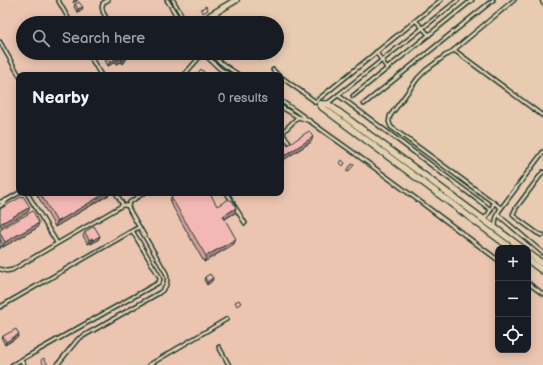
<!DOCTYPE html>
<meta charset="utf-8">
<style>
body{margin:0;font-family:"Balsamiq Sans",sans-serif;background:#20242c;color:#f1f3f6}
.controls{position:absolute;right:12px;bottom:12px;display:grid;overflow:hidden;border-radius:8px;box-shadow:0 2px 10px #0003}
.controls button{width:36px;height:36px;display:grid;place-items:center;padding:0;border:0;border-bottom:1px solid #363941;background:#171b24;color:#f1f3f6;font:20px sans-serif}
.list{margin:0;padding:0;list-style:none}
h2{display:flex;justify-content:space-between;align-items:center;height:52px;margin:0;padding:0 16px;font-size:17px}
h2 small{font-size:13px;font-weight:400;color:#9ea1a6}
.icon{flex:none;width:22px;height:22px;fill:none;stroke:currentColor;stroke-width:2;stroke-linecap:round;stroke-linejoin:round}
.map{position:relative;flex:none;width:543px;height:365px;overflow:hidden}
.search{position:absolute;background:#171b24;box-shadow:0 2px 10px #0003;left:16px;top:16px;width:268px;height:44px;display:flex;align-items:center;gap:10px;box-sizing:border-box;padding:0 14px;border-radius:22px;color:#9ea1a6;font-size:15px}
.panel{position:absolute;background:#171b24;box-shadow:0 2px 10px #0003;left:16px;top:72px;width:268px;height:124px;border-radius:8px}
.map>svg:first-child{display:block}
.built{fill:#ecc5b1}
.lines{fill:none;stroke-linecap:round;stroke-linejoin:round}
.service-casing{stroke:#1f3d34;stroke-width:5.5}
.minor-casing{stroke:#1f3d34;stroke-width:8}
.service{stroke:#e5d0af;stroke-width:2.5}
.minor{stroke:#e5d0af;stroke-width:5.5}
.wall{fill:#d29e9b;stroke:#1f3d34}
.shaded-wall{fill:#ab817e;stroke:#1f3d34}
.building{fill:#f4b8b4;stroke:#1f3d34}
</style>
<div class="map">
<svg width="543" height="365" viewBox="0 0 543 365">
<rect width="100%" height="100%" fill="#e8cbb0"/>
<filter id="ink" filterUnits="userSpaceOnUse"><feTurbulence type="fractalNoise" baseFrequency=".025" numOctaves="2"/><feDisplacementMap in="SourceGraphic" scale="8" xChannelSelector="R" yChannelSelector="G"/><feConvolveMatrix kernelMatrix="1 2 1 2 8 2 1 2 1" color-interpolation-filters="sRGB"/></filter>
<g filter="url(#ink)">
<!-- built -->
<polygon class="built" points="0,0 184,0 191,12 204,4 213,19 205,23 23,23 23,53 229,53 259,75 19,75 19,193 281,193 281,92 498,252 498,350 528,350 528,275 543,286 543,365 0,365"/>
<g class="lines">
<!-- service casing -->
<g class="service-casing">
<g id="service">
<polyline points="58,0 71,23"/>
<polyline points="108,0 103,3 102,7 103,12 109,23"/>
<polyline points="167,0 181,23"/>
<polyline points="173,0 186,23"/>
<polyline points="542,0 543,3"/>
<polyline points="416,21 429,35"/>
<polyline points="196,23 210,15"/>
<polyline points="0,42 19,75"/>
<polyline points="454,50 543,116"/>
<polyline points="376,52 387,68"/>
<polyline points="88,53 101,75"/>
<polyline points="203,53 220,69 230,75"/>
<polyline points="209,53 224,65 239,75"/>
<polyline points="273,70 278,75"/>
<polyline points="184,75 198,59 198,53"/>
<polyline points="281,77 316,102"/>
<polyline points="338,95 491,210"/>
<polyline points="353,96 472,0"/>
<path d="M 281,101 C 300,113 317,127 336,140 C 391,179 444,220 498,260"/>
<polyline points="315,102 441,0"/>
<polyline points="328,103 458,0"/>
<polyline points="364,104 493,0"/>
<polyline points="281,107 298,117 309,121"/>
<polyline points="289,142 284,136 283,132 298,117"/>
<polyline points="543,172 516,208 513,214 515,217 537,233 541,235 543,235"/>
<polyline points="27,193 57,243"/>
<polyline points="116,193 123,205"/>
<polyline points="227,193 233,203"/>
<polyline points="0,202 7,200 19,193"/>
<polyline points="0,206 7,200"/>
<polyline points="128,206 130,202 144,193"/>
<polyline points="235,207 245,223"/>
<polyline points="501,208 391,127 389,122 390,116 418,78 426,70 446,55 449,54 514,0"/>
<polyline points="497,214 543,253"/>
<polyline points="484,219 489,213 494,203"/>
<polyline points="495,228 496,219 499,211 543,152"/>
<polyline points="0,269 6,271 12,270 123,205 128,206"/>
<polyline points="528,283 543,294"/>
<polyline points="0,307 139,227"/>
<polyline points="219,347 229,365"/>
<polyline points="21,360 24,365"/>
<polyline points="12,365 158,283 160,280 159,276 133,232"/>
<path d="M 57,365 L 78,339 L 159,293 C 167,288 169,282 166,273 L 130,211 L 128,206"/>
<polyline points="149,365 227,319"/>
</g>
</g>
<!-- minor casing -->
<g class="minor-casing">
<g id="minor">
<polyline points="211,15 236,0"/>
<polyline points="320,104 328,104 522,248"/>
<polyline points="320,104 322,107 511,248"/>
<polyline points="528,253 543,264"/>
<polyline points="528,260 543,271"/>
</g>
</g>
<!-- service -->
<use href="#service" class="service"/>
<!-- minor -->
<use href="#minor" class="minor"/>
</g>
<!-- wall -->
<g class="wall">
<polygon points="75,4 82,10 77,12 74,7"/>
<polygon points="124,53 125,62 122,64 121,62 116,64 115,62 108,66 105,60 107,56"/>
<polygon points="180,53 187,53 186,57 183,59 179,55"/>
<polygon points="281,134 288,145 311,142 282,161 281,160"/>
<polygon points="36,193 112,193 55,227"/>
<polygon points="171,197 217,206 235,213 225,219 234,244 204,262 170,202"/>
<polygon points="37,228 3,247 3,246 0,249 0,230"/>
<polygon points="85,232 100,236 98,240 91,244 91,242 88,244 83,236"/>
<polygon points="205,277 213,278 212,281 207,285 204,280"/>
<polygon points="3,336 18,337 5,345 2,339"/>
</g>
<!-- shaded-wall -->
<g class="shaded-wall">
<polygon points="74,0 78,0 73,3"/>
<polygon points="83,7 82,10 77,12 78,9"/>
<polygon points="187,54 186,57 183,59 184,56"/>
<polygon points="117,58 115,62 108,66 110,62"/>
<polygon points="122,58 121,62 116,64 118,60"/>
<polygon points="127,58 125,62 122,64 123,60"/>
<polygon points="313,137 311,142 282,161 284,156"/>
<polygon points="106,193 112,193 55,227 57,222"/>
<polygon points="30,207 28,212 0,228 0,224"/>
<polygon points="236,208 235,213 221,221 223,216"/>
<polygon points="39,223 37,228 3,247 5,242"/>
<polygon points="100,236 98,240 91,244 93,240"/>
<polygon points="92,238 91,242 88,244 89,240"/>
<polygon points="236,239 234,244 204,262 206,256"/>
<polygon points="213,278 212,281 207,285 207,282"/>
<polygon points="19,334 18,337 5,345 6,342"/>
</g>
<!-- building -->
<g class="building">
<polygon points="79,2 83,7 78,9 75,4"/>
<polygon points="206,6 208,10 203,13 201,9"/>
<polygon points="113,53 124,53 127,58 123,60 122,58 118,60 117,58 110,62 107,56"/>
<polygon points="181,53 186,53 187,54 184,56"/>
<polygon points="201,69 205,73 204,75 196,75"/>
<polygon points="309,131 313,137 284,156 281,152 281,134 288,145"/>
<polygon points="342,160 345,163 343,166 340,163"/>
<polygon points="352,164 354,165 348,172 346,171"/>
<polygon points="40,193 106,193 57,222"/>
<polygon points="178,193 210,193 217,206 229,199 231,201 232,200 236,208 223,216 236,239 206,256 171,197"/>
<polygon points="23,196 30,207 0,224 0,209"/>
<polygon points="33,211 39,223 5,242 0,233 0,230"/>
<polygon points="94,226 100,236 93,240 92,238 89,240 85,232"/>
<polygon points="0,239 3,245 0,247"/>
<polygon points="210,274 213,278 207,282 205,277"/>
<polygon points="239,300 241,303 237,306 235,302"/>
<polygon points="16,329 19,334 6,342 3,336"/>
<polygon points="44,358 48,365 44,365 41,360"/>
</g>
</g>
</svg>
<div class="controls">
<button>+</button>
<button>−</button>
<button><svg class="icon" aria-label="locate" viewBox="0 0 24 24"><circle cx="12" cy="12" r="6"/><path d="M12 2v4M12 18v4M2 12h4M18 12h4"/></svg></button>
</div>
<div class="search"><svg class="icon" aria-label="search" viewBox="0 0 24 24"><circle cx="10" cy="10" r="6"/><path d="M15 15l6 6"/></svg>Search here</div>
<section class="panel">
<h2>Nearby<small>0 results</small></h2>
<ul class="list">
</ul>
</section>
</div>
